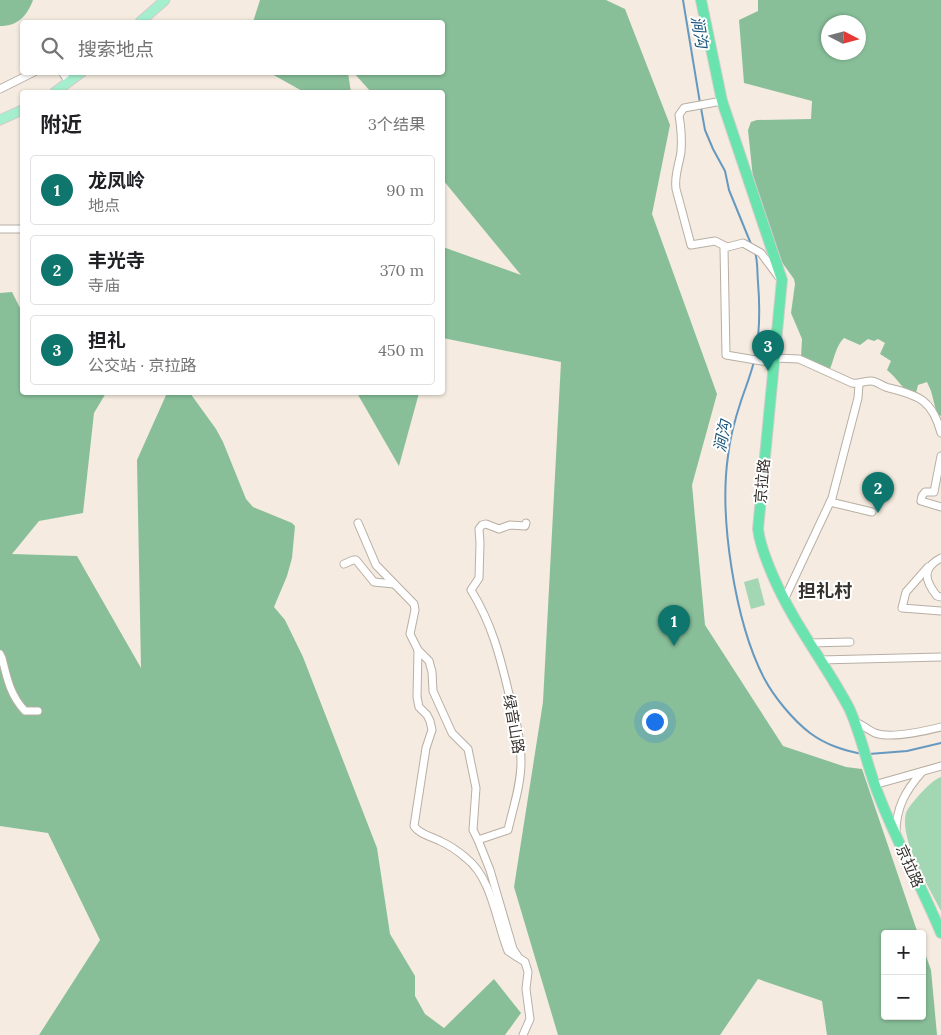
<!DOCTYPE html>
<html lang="zh">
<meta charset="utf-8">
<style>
body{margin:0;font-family:Lora,"Noto Sans SC",serif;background:#f6f6f6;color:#202124}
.controls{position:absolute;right:15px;bottom:15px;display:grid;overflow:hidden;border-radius:5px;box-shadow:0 1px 4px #0004}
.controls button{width:45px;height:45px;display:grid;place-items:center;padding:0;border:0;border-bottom:1px solid #e0e0e0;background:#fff;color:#202124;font:25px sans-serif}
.compass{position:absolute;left:821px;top:15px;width:45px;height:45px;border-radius:50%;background:#fff;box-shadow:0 1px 4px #0004;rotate:96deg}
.you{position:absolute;left:654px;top:721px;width:18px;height:18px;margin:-12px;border:4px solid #fff;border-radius:50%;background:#1a73e8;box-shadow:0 0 0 8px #1a73e833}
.badge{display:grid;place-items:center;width:32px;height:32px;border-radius:50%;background:#0f766e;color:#fff;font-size:16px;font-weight:700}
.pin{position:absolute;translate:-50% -41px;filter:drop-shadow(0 1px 2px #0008)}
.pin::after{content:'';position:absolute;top:26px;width:18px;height:15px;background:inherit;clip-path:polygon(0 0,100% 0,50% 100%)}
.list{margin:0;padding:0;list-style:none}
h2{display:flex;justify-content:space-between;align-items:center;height:65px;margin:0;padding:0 20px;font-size:21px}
h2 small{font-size:16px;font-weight:400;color:#757577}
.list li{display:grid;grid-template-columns:32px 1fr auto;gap:15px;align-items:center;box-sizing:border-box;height:70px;margin:0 10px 10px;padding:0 10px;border:1px solid #e0e0e0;border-radius:5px}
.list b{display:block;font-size:19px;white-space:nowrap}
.list p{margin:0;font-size:16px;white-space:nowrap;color:#757577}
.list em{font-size:16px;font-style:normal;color:#757577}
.icon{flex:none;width:28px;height:28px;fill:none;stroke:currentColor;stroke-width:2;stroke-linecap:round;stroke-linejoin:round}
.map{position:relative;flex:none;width:941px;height:1035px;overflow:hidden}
.search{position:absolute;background:#fff;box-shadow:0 1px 4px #0004;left:20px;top:20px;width:425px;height:55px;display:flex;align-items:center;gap:12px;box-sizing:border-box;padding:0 18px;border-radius:5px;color:#757577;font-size:19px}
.panel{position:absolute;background:#fff;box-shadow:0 1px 4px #0004;left:20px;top:90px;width:425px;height:305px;border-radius:5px}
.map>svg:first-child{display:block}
.green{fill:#a3d6b2}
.forest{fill:#88bf99;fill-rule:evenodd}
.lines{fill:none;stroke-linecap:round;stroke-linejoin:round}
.stream{stroke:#6699c0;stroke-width:2}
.minor-casing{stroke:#b8afa4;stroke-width:9}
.major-casing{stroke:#cfcecd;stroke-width:11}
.highway-casing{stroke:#cfcecd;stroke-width:12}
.minor{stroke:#fff;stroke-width:7}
.major{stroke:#a6efce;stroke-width:9}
.highway{stroke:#6ae4ae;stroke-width:10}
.labels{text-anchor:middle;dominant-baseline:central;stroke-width:4;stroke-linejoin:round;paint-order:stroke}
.street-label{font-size:15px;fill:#36322e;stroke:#fff}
.water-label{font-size:16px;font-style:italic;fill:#1c577e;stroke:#fff}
.quarter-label{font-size:18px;font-weight:bold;fill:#36322e;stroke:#fff}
</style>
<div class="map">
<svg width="941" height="1035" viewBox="0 0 941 1035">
<rect width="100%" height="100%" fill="#f5ebe0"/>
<!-- green -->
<g class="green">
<polygon points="758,578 765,605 751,609 744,582"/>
<path d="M 941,777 L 941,911 C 929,887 899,839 906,813 C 908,807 916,799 920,794 C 927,787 932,781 941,777 Z"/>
</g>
<!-- forest -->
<g class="forest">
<path d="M 0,0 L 33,0 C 27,16 18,26 0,26 Z"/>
<polygon points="260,0 606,0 625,9 670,125 652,214 717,394 692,485 705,625 783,746 846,767 862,769 918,934 885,934 885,1016 922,1016 922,945 931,970 937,1035 827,1035 822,1001 758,979 720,1035 558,1035 514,887 543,702 561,362 443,338 443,247 521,275 443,180 442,92 371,92 354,73 442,72 442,22 253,22"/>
<path d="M 758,0 L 941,0 L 941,416 L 937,414 L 931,391 L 927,382 L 918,385 L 915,397 C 903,390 897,378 887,370 L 891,361 L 880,354 L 885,343 L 878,339 L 874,341 L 868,339 L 860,345 L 844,338 C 835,347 834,361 829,371 L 801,357 L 802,339 L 791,313 L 795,284 L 794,279 L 781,261 L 753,178 L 748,130 L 751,122 L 757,120 L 811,119 L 812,101 L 744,83 L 739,20 L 758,11 ZM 828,22 L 858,22 L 858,52 L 828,52 Z"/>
<polygon points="270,73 348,73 351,92 304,92"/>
<polygon points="12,292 22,312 22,392 106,393 94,413 83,513 39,521 12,554 77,556 141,668 137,460 167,393 190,393 216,429 223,442 246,499 253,507 292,523 295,526 292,558 287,576 274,607 285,620 303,657 377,848 390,934 415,976 415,996 425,1014 444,1028 494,979 521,1013 505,1035 39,1035 100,940 48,833 0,826 0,293"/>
<polygon points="357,393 419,393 399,466"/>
</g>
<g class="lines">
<!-- stream -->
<g class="stream">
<polyline points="683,0 700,103"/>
<polyline points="701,108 705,130 713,149 725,171 729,190 751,244"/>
<path d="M 755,252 C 758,262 757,272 758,282 C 760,307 760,333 755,357 C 752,372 746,386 741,401 C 735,419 730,437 728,456 C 719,518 735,622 764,678 C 774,697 793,720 810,733 C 826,745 843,750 862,754"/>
<polyline points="869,754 907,751 941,743"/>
</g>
<!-- minor casing -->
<g class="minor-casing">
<g id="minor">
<polyline points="62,72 69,82"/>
<polyline points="0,89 34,72"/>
<path d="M 722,101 L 684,108 L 679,115 C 681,127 682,140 681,152 C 679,165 674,176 676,189 L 691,245 L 715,241 L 727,247"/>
<polyline points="0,229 22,229"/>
<path d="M 775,358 L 799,359 L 852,383 C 859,384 864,381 871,381 C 877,381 883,387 889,388 C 919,395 933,401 941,433"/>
<polyline points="774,363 726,355 724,248 743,243 761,253 778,276"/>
<polyline points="941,456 934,492 925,492 922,496 921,501 941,507"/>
<polyline points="830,502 872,512"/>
<polyline points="358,523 376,565 414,604 415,610 410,634 418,650 429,661 432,672 433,691 452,733 468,749 476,788 473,830 478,840"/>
<path d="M 941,558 C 922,568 924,580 937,596 L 941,597"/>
<polyline points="344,564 353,560 356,560 374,582 394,584"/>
<polyline points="928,567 906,592 902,608 941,611"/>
<polyline points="784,600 832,498 858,398 859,384"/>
<polyline points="809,643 850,642"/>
<path d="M 418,650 L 417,697 L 419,707 L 427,715 L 430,721 L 432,730 L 426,748 L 414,826 C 420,835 431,836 440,841 C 449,845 458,851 466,858 C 492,878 496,921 508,951 L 517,957"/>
<path d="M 0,654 L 2,658 C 7,678 10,695 25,711 L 38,711"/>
<polyline points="820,660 941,657"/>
<path d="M 855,722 C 862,724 868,730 875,733 C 891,739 925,731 941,727"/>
<polyline points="874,785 941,766"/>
<path d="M 896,833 C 896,808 905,791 922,772"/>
<path d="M 523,1035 L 530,1019 L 526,989 L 528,972 L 525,962 L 519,958 L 513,949 L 490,870 L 478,840 L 508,830 C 513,808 521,785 521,762 C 521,739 515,716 509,694 C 500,656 492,624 471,590 L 479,578 L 480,543 L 479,529 L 482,525 L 486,524 L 499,529 L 510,525 L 525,526 L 526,523"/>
</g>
</g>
<!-- major casing -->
<g class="major-casing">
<g id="major">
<polyline points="140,22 165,0"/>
<polyline points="55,92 82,72"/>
<polyline points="0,120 22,110"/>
</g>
</g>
<!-- highway casing -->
<g class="highway-casing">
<path id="highway" d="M 701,0 L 722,101 L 782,280 L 758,529 C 760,545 766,560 773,576 C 793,623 825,663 849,708 C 862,736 867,767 879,796 C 897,843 922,887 941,933"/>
</g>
<!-- minor -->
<use href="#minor" class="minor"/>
<!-- major -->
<use href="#major" class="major"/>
<!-- highway -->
<use href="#highway" class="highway"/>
</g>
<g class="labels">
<!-- street labels -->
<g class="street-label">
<text transform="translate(762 481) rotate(-85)">京拉路</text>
<text transform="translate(514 724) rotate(80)">绿音山路</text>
<text transform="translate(910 866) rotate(66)">京拉路</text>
</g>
<!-- water labels -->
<g class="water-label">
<text transform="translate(700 32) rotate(80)">涧沟</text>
<text transform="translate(722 436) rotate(-79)">涧沟</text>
</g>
<!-- quarter labels -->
<g class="quarter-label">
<text x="825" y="590">担礼村</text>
</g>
</g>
</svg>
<div class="controls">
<button>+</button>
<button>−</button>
</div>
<svg class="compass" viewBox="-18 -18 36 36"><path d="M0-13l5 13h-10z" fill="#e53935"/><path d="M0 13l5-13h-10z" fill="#757577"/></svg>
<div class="you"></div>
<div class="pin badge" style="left:674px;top:646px">1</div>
<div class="pin badge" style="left:878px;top:513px">2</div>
<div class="pin badge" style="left:768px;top:371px">3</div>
<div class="search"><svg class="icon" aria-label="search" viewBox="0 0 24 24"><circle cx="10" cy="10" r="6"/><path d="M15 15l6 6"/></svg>搜索地点</div>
<section class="panel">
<h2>附近<small>3个结果</small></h2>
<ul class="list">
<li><span class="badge">1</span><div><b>龙凤岭</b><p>地点</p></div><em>90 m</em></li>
<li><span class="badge">2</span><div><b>丰光寺</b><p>寺庙</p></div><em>370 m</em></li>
<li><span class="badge">3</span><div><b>担礼</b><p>公交站 · 京拉路</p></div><em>450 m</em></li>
</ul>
</section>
</div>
